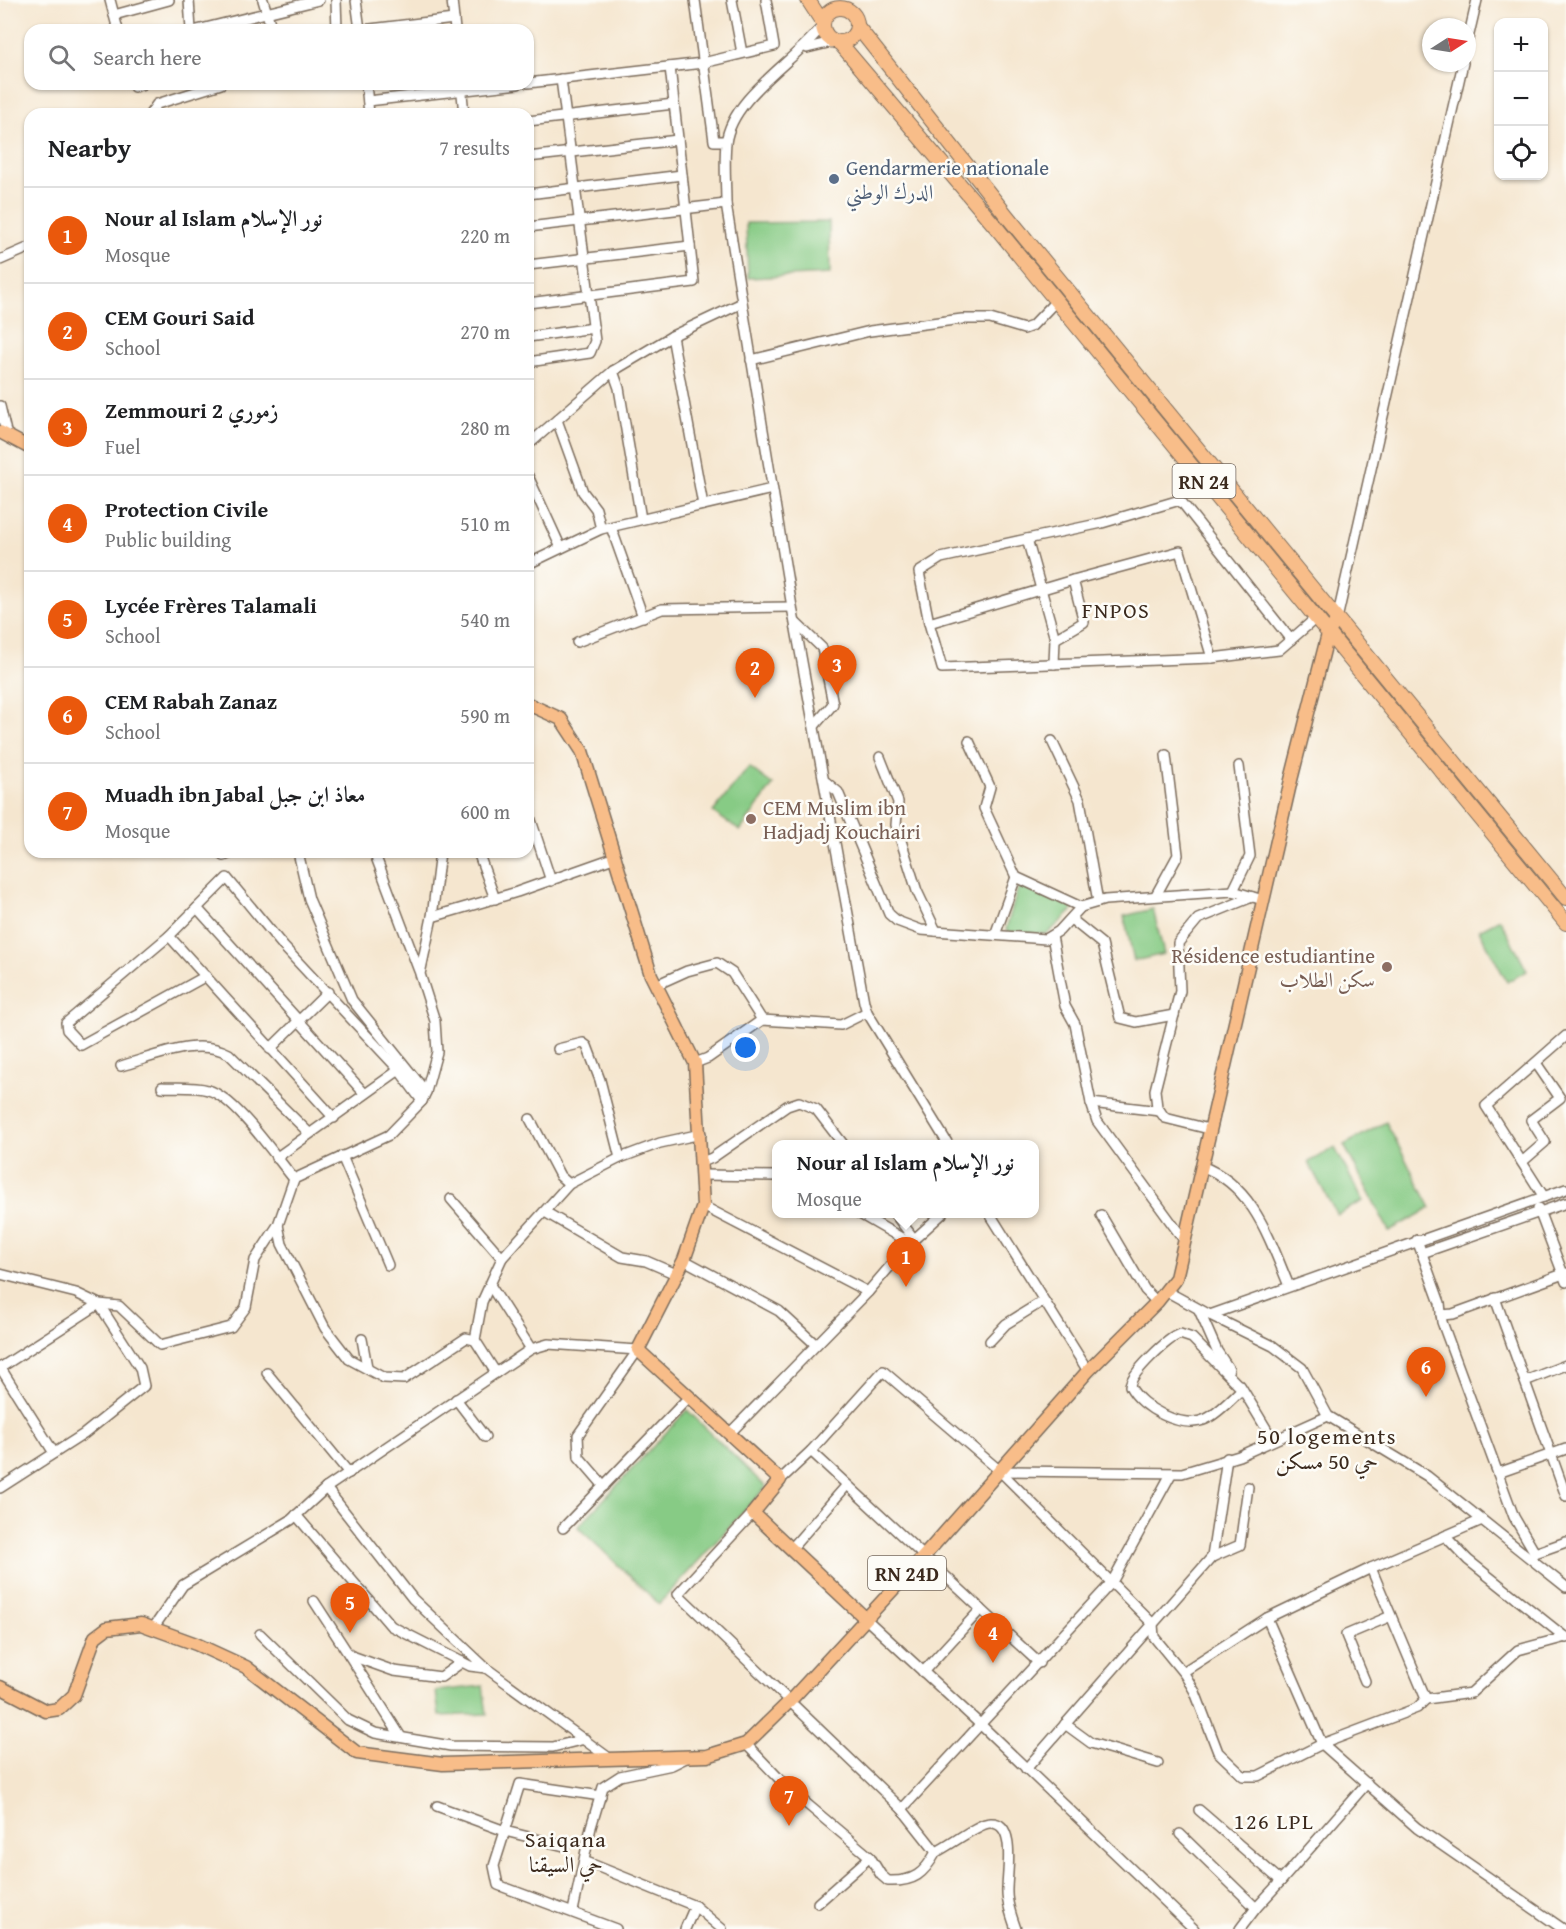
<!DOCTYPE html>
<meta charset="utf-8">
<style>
body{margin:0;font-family:"Gentium Book Plus",Amiri,serif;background:#f6f6f6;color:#202124}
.controls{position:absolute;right:18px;top:18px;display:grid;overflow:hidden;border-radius:12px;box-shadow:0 2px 4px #0004}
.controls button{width:54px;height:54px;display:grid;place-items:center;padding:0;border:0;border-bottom:2px solid #e0e0e0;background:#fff;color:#202124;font:30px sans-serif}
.compass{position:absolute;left:1422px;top:18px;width:54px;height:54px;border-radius:50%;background:#fff;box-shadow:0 2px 4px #0004;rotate:78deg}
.you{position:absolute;left:746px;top:1048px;width:21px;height:21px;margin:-15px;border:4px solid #fff;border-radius:50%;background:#1a73e8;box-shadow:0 0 0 9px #1a73e833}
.badge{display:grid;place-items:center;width:39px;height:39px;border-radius:50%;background:#ea580c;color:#fff;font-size:20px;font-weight:700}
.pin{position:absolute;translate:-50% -50px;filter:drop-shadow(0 2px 3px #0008)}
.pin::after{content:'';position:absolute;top:32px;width:21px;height:18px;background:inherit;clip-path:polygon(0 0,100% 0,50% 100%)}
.popup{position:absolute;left:772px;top:1140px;width:267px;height:78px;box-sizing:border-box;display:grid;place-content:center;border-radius:12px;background:#fff;filter:drop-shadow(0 2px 4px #0005);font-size:20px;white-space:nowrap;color:#757577}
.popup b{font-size:22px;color:#202124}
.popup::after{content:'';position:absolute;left:50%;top:100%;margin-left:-12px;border:12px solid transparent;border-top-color:#fff}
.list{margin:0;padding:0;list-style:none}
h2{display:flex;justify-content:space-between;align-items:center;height:78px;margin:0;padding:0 24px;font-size:26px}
h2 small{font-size:20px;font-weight:400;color:#757577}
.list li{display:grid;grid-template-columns:39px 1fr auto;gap:18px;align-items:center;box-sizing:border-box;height:96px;padding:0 24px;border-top:2px solid #e0e0e0}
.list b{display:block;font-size:22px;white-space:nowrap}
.list p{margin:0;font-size:20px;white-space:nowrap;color:#757577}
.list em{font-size:20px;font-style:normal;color:#757577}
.icon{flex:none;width:33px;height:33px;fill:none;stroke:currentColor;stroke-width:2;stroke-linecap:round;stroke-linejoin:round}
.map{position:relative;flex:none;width:1566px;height:1929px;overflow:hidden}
.search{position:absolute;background:#fff;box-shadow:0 2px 4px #0004;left:24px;top:24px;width:510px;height:66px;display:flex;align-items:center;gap:15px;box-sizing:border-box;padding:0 21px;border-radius:18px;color:#757577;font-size:22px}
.panel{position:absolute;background:#fff;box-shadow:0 2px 4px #0004;left:24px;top:108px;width:510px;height:750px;border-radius:18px}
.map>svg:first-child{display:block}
.green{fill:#87cb85;stroke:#617a52;stroke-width:1.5}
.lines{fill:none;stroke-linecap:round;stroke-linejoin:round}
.minor-casing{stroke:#7c6c5c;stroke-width:12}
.major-casing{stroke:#7c6c5c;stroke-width:15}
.highway-casing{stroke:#7c6c5c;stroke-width:16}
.minor{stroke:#fff;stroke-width:9}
.major{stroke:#f8bd89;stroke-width:12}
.highway{stroke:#f8bd89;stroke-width:14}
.service-dot{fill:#5c6f8a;stroke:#fdfcf7;stroke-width:2}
.education-dot{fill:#8d6e63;stroke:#fdfcf7;stroke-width:2}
.labels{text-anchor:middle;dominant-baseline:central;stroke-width:5;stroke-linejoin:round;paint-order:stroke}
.shield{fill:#fdfcf7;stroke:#75695f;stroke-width:1.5}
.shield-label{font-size:20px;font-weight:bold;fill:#3b2a1e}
.service-label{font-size:21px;fill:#4e5e75;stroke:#fdfcf7;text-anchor:start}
.education-label{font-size:21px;fill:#785e54;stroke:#fdfcf7;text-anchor:start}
.neighbourhood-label{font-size:22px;letter-spacing:1.5px;fill:#3b2a1e;stroke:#fdfcf7}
</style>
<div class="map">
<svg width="1566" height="1929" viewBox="0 0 1566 1929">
<rect width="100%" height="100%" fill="#fdfcf7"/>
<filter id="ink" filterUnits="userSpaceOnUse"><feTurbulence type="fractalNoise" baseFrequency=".0167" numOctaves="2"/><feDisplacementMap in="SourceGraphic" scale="12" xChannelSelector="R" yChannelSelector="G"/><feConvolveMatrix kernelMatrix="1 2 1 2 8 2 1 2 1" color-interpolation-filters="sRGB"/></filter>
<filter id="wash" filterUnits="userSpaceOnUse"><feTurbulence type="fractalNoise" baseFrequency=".008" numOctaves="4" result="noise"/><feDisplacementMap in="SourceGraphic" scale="24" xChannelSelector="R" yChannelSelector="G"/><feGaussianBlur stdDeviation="1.35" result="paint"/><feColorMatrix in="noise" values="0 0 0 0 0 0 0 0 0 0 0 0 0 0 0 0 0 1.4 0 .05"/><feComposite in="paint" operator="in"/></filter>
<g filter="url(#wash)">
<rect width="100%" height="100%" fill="#f5e6cf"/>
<!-- green -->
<g class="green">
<polygon points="829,222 830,274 748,278 746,223"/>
<polygon points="749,767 773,785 740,831 713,812"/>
<polygon points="1022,885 1068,905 1073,907 1072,911 1047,934 1008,932 1006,929 1018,888"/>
<polygon points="1153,909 1164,954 1134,961 1124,916"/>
<polygon points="1500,919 1527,971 1507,982 1479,930"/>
<polygon points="1386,1122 1431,1208 1389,1231 1344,1145"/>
<polygon points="1335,1148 1363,1201 1337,1215 1308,1162"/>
<polygon points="687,1410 766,1487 659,1604 578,1527"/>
<polygon points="483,1686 487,1714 439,1716 436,1691"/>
</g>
</g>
<g filter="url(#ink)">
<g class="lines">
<!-- minor casing -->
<g class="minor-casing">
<g id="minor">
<polyline points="110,0 118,30"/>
<polyline points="189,0 191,30"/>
<polyline points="263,0 272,30"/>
<polyline points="336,0 337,30"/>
<polyline points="356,0 360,30"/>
<polyline points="452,0 455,30"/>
<polyline points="695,0 714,141 726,141"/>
<polyline points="732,0 742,53"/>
<polyline points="114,15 169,0"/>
<path d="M 823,25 C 796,61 732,96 726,143 C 724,163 726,184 726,204 L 792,607 L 864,1002 L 867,1012 L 948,1144"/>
<polyline points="197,30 319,0"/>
<polyline points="362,30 454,19"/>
<polyline points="1467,43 1477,0"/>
<polyline points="807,48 836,41"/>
<polyline points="528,83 703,63 774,46 766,0"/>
<polyline points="134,84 134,87 143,84"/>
<polyline points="366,84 369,114"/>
<polyline points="461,84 464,114"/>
<polyline points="368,101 518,84"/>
<polyline points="150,114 157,104 221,84"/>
<polyline points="528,121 674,104"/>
<polyline points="528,157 678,140"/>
<polyline points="528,194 682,175"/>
<polyline points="528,227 726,204"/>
<polyline points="0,260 30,247"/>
<polyline points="528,265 690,246"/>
<polyline points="528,303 694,282 670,67"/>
<polyline points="672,336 742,303"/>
<polyline points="528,337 594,328"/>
<polyline points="751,360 870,331 962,319 990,319 1024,329 1032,326 1056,301"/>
<polyline points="528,362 590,353 595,341 561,79"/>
<polyline points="613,371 619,388 641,519"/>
<polyline points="0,406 7,436"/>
<polyline points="557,420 583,492 596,509 601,529"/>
<polyline points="528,445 613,371 672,336 703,505"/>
<polyline points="528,476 561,548"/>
<polyline points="611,527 643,617"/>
<polyline points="528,564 601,529 772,489"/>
<polyline points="1073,580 929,623 942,668 1212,658"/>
<polyline points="1337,619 1463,63"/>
<polyline points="796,623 822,648 833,704 815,725"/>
<polyline points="929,623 919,572 941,558 1027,539"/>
<polyline points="1291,640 1180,500 1102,523 1027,539 1055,639 1084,622 1073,580 1180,551 1212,658 1279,650 1316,618"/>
<polyline points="577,642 662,609 792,607"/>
<polyline points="1054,664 1055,639"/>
<polyline points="969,741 990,787 984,808 1016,877 1081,907"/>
<polyline points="1052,741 1080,800 1098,902"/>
<polyline points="880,757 898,802 896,825 917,891 936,931"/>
<polyline points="826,782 838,792 889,914 897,921 921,930 1046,939 1059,931 1081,907 1105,900 1233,891 1263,900"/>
<polyline points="528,811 551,881"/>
<polyline points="222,852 224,856 234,852"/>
<polyline points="298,852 309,899 352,1000 426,1092"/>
<polyline points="374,852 419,971"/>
<polyline points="478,852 495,899"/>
<polyline points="1233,891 1250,856 1239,766"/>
<polyline points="1156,895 1178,855 1166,755"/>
<polyline points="197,908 365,1094"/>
<polyline points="432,917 517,892 616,857"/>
<polyline points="1071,919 1102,944 1120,1018 1136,1022 1174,1015"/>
<polyline points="995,935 1016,877"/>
<polyline points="169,936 334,1118"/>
<polyline points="1052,936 1065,1006 1075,1024 1091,1103 1160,1111"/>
<polyline points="206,976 81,1045 67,1030 66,1023 169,936 227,878 284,947 399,1070 422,1101"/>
<polyline points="656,985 687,971 717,963 732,973 762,1020"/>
<polyline points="270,1049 328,992"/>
<polyline points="558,1049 583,1043 587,1046 600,1080 620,1158"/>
<polyline points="695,1063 708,1058 762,1020 841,1025 867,1012"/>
<path d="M 121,1066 C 154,1057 197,1036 229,1054 L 309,1133"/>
<path d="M 162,1087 C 177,1088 194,1086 208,1090 C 235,1097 275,1156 294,1179"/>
<polyline points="1091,1103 1097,1121 1184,1240"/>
<polyline points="530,1119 560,1176 569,1184"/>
<polyline points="1209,1129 1165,1118 1157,1107 1155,1090 1180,991 1178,943 1198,919 1252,897"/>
<polyline points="342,1156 388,1265"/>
<polyline points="276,1158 399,1070"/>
<polyline points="702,1162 712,1158 787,1106 799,1102 816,1109 843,1144"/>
<polyline points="1522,1162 1545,1142 1531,1120 1560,1098 1536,1063"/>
<path d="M 1201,1166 C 1253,1185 1269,1238 1289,1286"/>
<polyline points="702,1175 777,1176"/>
<polyline points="1544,1197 1486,1106 1566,1036"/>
<polyline points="451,1199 502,1258"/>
<polyline points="703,1206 868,1292"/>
<polyline points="1538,1208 1566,1282"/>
<polyline points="545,1212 622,1257 646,1261 676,1274"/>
<polyline points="860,1214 910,1243"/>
<polyline points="895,1214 914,1239"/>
<polyline points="990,1214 1088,1371"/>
<polyline points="1101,1215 1145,1290 1157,1302"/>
<polyline points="278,1225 282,1244 325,1328 349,1359 384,1378 404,1379 466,1338 475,1340"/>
<polyline points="1417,1240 1440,1303 1442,1322 1514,1517 1535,1553 1566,1542"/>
<polyline points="1422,1253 1566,1203"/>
<polyline points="684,1260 779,1311 815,1344"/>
<polyline points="0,1274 76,1293 99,1304 140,1368 144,1386 84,1434 0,1488"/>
<polyline points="490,1285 531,1349"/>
<polyline points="1166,1291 1210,1315 1566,1189"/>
<polyline points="1495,1298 1566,1496"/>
<polyline points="1199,1310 1217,1351 1229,1369"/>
<polyline points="1210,1315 1273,1346 1302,1368 1328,1416 1427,1476 1566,1587"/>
<polyline points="1441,1315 1453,1314 1566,1273"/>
<path d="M 1180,1334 L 1192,1338 L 1242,1389 C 1231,1399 1219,1413 1206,1419 C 1182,1430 1141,1408 1130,1386 C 1131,1373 1168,1338 1180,1334 Z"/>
<polyline points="362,1339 367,1367"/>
<polyline points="990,1341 1006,1324 1043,1301"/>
<polyline points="0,1367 54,1453"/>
<polyline points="0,1368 99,1304 119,1306 160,1345 231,1327 246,1307 255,1260 278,1225 294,1179 389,1135 422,1101 426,1092 437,1052 435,1021 420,974 432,917 440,852"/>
<polyline points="267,1373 349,1473"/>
<polyline points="496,1373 475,1340 482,1302 502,1258 569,1184 620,1158 660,1143 701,1134"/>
<polyline points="1525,1381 1566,1365"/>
<polyline points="1240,1385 1273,1440"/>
<polyline points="456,1399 485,1437"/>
<polyline points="730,1433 868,1292 910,1243 942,1214"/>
<polyline points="811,1451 1039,1663"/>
<polyline points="1227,1458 1212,1557 1153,1624 1154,1637 1185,1675 1195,1692 1218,1752 1243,1776 1258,1776 1322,1744 1417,1708 1426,1699 1371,1568"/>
<polyline points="1000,1471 1153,1624 1026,1769"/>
<polyline points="1498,1473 1566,1449"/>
<polyline points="780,1480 811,1451 883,1371 1000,1471 1182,1473 1239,1456 1328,1416"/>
<polyline points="326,1488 413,1599 486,1668 609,1758"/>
<polyline points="753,1513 678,1594 902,1809 1112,1582 1171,1474"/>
<polyline points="296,1515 391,1626 470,1666 486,1668"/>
<polyline points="563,1528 690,1396"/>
<polyline points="1445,1536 1468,1560 1566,1638"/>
<polyline points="791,1549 847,1485"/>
<polyline points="1212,1557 1240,1545 1248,1487"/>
<polyline points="314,1601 349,1655 394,1671 441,1677 462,1662"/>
<polyline points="865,1618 981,1725 1194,1929"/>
<polyline points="1267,1618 1322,1744 1417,1828 1563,1929"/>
<polyline points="154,1627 183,1585 291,1520 326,1488 531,1349 548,1344 638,1350 578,1435 579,1457 604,1486"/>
<polyline points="260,1634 348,1720 375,1733 451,1746 553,1747 585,1739"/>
<polyline points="349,1655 401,1737"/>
<polyline points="923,1672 981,1609"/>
<polyline points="1183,1672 1267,1618 1371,1568 1482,1520"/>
<polyline points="1365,1681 1346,1635 1391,1616"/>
<polyline points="1426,1699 1471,1693 1518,1650 1566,1637"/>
<polyline points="1065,1724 1091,1743 1158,1763"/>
<path d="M 746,1744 L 789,1789 L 870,1857 L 881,1875 L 888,1881 C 914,1882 924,1874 936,1852"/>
<polyline points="601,1796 520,1784 494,1866 498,1885 616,1929"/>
<polyline points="437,1806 505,1831 564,1846"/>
<path d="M 902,1809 L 936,1852 C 949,1846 979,1823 990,1823 C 1018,1821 1006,1876 1007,1893 C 1007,1904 1012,1918 1016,1929"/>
<polyline points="1199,1810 1281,1881 1367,1783"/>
<polyline points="1180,1834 1256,1908 1281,1881"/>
<polyline points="584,1861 695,1906 722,1929"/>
<polyline points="818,1903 870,1857"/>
<polyline points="573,1911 591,1827 603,1787 620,1776 672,1765 686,1758"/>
<polyline points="685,1929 695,1906"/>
<polyline points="1240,1929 1256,1908"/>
</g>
</g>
<!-- major casing -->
<g class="major-casing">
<g id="major">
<polyline points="0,432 30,448"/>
<polyline points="528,704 561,719 582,751 651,975 695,1063 703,1206 684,1260 638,1350 780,1480 753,1513 865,1618"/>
<polyline points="0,1687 46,1711 59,1709 74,1695 95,1637 107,1628 141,1624 196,1644 246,1667 357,1753 443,1764 707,1756 746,1744 789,1702 924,1556 1088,1371 1157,1302 1176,1278 1291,780 1328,634 1337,619"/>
</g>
</g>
<!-- highway casing -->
<g class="highway-casing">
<g id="highway">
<polyline points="808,0 823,23"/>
<circle cx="840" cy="25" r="17"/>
<polyline points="857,26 1007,216 1566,898"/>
<polyline points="839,42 995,226 1566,923"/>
</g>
</g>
<!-- minor -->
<use href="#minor" class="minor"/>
<!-- major -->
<use href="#major" class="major"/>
<!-- highway -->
<use href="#highway" class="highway"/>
</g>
</g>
<!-- markers -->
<circle class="service-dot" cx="834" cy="179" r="6"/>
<g class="education-dot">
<circle cx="751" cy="819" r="6"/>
<circle cx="1387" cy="967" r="6"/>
</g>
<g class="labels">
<!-- shield labels -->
<g class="shield">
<rect x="1172.5" y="464" width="63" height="34" rx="4.5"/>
<rect x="868" y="1556" width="78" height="34" rx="4.5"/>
</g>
<g class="shield-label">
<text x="1204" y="481">RN 24</text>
<text x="907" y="1573">RN 24D</text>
</g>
<!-- service labels -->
<g class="service-label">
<text x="846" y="167">Gendarmerie nationale<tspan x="846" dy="24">الدرك الوطني</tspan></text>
</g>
<!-- education labels -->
<g class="education-label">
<text x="763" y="807">CEM Muslim ibn<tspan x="763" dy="24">Hadjadj Kouchairi</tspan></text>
<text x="1375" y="955" text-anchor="end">Résidence estudiantine<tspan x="1375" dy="24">سكن الطلاب</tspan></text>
</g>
<!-- neighbourhood labels -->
<g class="neighbourhood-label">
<text x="1116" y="610">FNPOS</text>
<text x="1327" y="1436">50 logements<tspan x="1327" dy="25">حي 50 مسكن</tspan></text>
<text x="1274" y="1821">126 LPL</text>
<text x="566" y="1839">Saiqana<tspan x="566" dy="25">حي السيقنا</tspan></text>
</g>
</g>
</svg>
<div class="controls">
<button>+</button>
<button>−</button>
<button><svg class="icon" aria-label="locate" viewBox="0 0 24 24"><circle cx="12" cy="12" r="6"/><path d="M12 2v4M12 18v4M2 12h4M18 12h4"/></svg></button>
</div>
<svg class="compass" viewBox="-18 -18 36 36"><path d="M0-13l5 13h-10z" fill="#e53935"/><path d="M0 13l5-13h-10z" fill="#757577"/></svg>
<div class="you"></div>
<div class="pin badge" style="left:906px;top:1287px">1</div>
<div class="popup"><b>Nour al Islam نور الإسلام</b>Mosque</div>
<div class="pin badge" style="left:755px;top:698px">2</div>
<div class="pin badge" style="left:837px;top:695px">3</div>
<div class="pin badge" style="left:993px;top:1663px">4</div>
<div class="pin badge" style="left:350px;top:1633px">5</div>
<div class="pin badge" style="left:1426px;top:1397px">6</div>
<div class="pin badge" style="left:789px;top:1826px">7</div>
<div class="search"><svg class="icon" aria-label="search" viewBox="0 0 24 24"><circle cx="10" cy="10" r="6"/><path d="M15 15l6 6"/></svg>Search here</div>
<section class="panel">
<h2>Nearby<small>7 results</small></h2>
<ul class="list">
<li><span class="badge">1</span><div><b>Nour al Islam نور الإسلام</b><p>Mosque</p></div><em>220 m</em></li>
<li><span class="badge">2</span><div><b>CEM Gouri Said</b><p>School</p></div><em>270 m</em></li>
<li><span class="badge">3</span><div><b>Zemmouri 2 زموري</b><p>Fuel</p></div><em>280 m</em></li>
<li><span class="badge">4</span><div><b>Protection Civile</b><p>Public building</p></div><em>510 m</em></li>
<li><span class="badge">5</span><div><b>Lycée Frères Talamali</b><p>School</p></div><em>540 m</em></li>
<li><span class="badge">6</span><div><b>CEM Rabah Zanaz</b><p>School</p></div><em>590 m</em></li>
<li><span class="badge">7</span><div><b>Muadh ibn Jabal معاذ ابن جبل</b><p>Mosque</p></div><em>600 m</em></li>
</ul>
</section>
</div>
